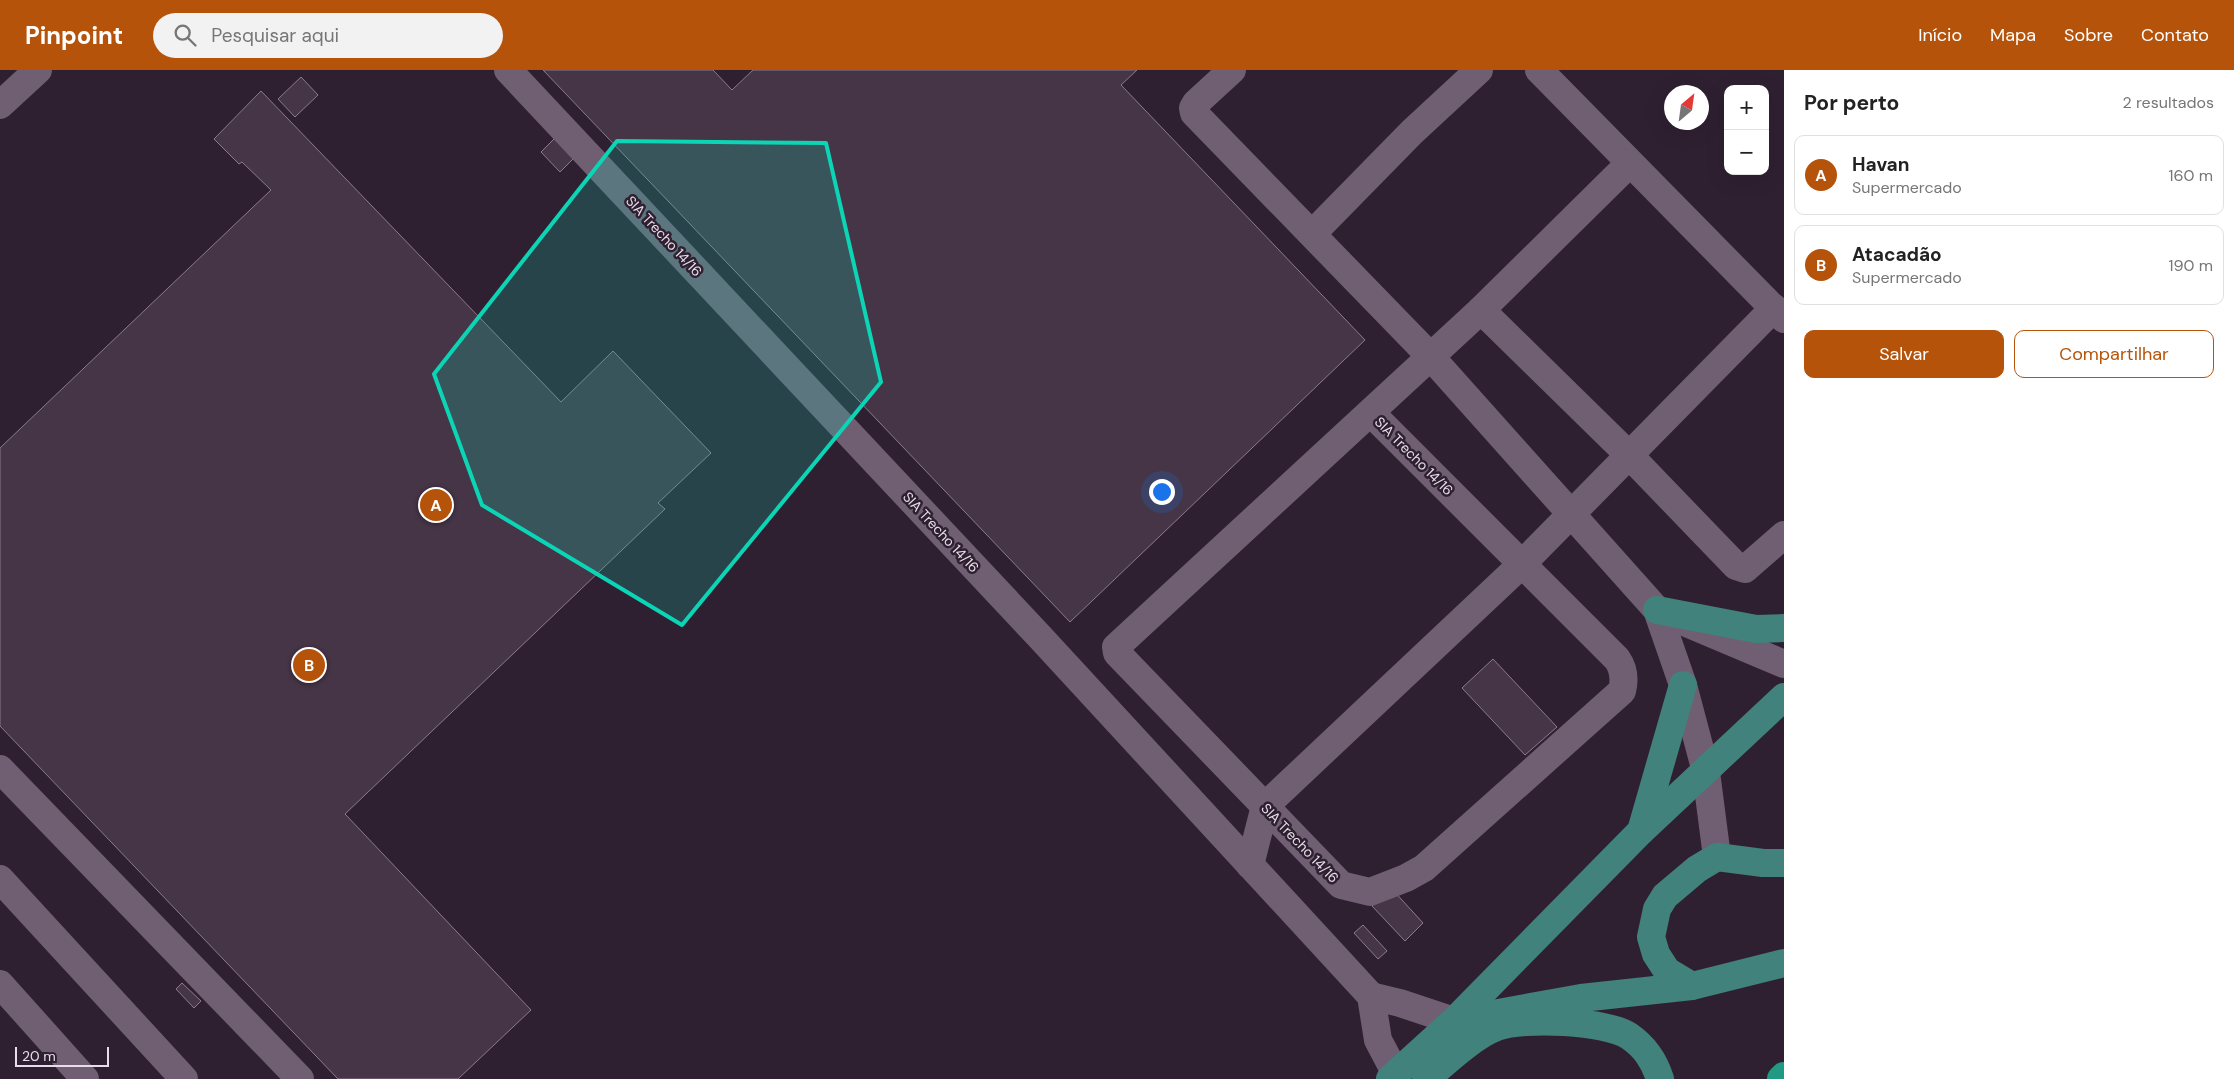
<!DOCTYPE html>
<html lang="pt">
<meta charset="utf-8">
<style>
body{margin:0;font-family:"DM Sans",sans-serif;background:#f2f2f2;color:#222}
.controls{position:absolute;right:15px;top:15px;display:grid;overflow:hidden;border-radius:10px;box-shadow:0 5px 20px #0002}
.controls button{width:45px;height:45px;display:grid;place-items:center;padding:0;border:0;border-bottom:1px solid #e0e0e0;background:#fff;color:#222;font:25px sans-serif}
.compass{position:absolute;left:1664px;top:15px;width:45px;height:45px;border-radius:50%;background:#fff;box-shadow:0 5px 20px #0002;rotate:29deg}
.scale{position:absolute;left:15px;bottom:12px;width:94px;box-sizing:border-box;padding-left:5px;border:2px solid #e8dee9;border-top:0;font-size:14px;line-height:18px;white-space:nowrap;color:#e8dee9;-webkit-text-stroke:4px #2f2031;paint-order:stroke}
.you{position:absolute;left:1161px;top:421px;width:18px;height:18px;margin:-12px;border:4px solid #fff;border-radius:50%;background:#1a73e8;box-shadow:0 0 0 8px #1a73e833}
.badge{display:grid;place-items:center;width:32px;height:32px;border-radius:50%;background:#b45309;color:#fff;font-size:16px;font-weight:700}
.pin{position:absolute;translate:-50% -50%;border:2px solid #fff;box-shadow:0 1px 5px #0006}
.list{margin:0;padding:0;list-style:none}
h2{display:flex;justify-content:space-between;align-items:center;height:65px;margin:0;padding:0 20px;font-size:21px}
h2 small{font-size:16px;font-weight:400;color:#767676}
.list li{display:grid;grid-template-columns:32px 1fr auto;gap:15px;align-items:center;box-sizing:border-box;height:80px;margin:0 10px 10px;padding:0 10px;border:1px solid #e0e0e0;border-radius:10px}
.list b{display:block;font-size:19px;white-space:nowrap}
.list p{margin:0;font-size:16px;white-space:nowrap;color:#767676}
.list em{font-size:16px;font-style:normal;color:#767676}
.actions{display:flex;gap:10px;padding:15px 20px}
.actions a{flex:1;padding:11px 0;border:1px solid #b45309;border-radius:10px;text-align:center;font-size:18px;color:#b45309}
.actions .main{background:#b45309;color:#fff}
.icon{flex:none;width:28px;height:28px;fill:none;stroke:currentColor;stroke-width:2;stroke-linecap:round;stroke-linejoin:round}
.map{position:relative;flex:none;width:1784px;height:1009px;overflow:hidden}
header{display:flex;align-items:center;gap:30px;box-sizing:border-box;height:70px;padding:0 25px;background:#b45309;color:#fff}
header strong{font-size:24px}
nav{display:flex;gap:28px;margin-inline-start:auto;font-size:18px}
.search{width:350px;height:45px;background:#f2f2f2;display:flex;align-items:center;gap:12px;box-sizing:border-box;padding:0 18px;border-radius:28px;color:#767676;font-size:19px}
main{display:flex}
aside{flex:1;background:#fff}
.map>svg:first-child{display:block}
.building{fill:#453547;stroke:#8c7a8e}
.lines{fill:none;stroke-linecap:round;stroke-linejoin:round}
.minor{stroke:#705e72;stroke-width:28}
.major{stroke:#41827c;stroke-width:28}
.highway{stroke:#229a83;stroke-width:28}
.marked{fill:#0bd5b5;fill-opacity:0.2;stroke:#0bd5b5;stroke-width:4;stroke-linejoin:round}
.labels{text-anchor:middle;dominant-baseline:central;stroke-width:5;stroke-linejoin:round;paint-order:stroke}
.street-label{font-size:14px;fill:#e8dee9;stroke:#2f2031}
</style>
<header>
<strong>Pinpoint</strong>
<div class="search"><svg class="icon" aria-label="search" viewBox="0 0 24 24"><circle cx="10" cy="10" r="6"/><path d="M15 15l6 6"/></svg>Pesquisar aqui</div>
<nav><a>Início</a><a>Mapa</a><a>Sobre</a><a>Contato</a></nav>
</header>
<main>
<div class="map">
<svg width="1784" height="1009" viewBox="0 0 1784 1009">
<rect width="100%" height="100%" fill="#2f2031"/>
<!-- building -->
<g class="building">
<polygon points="543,0 713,0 732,20 753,0 1137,0 1121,15 1365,270 1070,552"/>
<polygon points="301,7 318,25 295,47 278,29"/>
<polygon points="261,21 561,332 613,281 711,383 658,433 665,439 345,744 531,940 458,1009 338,1009 0,656 0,378 271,120 242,92 239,94 214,69"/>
<polygon points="557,66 576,86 560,102 541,82"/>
<polygon points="1493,589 1557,657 1525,685 1462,618"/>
<polygon points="1391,818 1423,853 1405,871 1372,836"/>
<polygon points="1363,855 1387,881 1378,889 1354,863"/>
<polygon points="182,913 201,931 194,938 176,919"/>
</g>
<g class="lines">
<!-- minor -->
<g class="minor">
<polyline points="508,0 1040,567 1371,926 1378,970 1396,1004"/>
<polyline points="1232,0 1196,33 1193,38 1194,43 1430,286 1657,540 1683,615 1706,702 1717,787"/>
<polyline points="1539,0 1784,249"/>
<polyline points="0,35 38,0"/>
<polyline points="1312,164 1412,62 1479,0"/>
<polyline points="1481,240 1630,386 1736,496 1745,499 1784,465"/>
<path d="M 1371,343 L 1617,589 C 1624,599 1625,609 1622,621 L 1424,798 L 1406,808 L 1370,822 L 1341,815 L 1117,583 L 1116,577 L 1481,240 L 1630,93"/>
<polyline points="1682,551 1784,594"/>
<polyline points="0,699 300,1009"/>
<polyline points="1250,795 1265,736 1522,494 1774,238"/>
<polyline points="0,809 184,1009"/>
<polyline points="0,914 85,1009"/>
<polyline points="1371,926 1400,933 1454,951"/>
</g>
<!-- major -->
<g class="major">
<polyline points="1657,540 1756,559 1784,558"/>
<polyline points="1641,761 1683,615"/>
<polyline points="1692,916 1667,901 1656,884 1651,867 1657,839 1665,826 1697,799 1717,787 1763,793 1784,793"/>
<polyline points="1454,951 1581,928 1692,916 1784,893"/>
<polyline points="1390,1009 1454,951 1641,761 1784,627"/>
<path d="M 1426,1009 C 1446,992 1473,966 1497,957 C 1524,947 1606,951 1629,966 C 1645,977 1654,990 1660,1009"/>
</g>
<!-- highway -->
<polyline class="highway" points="1781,1009 1784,1006"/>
</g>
<!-- marked area -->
<path class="marked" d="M 617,71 L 826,73 L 881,312 L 682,555 L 482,435 L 434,304 Z"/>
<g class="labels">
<!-- street labels -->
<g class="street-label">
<text transform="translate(664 166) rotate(47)">SIA Trecho 14/16</text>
<text transform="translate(1414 386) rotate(45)">SIA Trecho 14/16</text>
<text transform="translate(941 462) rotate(47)">SIA Trecho 14/16</text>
<text transform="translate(1300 773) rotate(46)">SIA Trecho 14/16</text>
</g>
</g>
</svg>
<div class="controls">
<button>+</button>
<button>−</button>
</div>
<svg class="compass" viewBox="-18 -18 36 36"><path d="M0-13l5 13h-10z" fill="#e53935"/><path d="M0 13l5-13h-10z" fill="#767676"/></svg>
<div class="scale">20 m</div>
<div class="you"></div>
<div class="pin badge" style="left:436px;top:435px">A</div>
<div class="pin badge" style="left:309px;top:595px">B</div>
</div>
<aside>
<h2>Por perto<small>2 resultados</small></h2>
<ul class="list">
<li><span class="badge">A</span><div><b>Havan</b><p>Supermercado</p></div><em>160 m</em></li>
<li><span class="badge">B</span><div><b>Atacadão</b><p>Supermercado</p></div><em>190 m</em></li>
</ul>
<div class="actions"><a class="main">Salvar</a><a>Compartilhar</a></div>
</aside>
</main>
